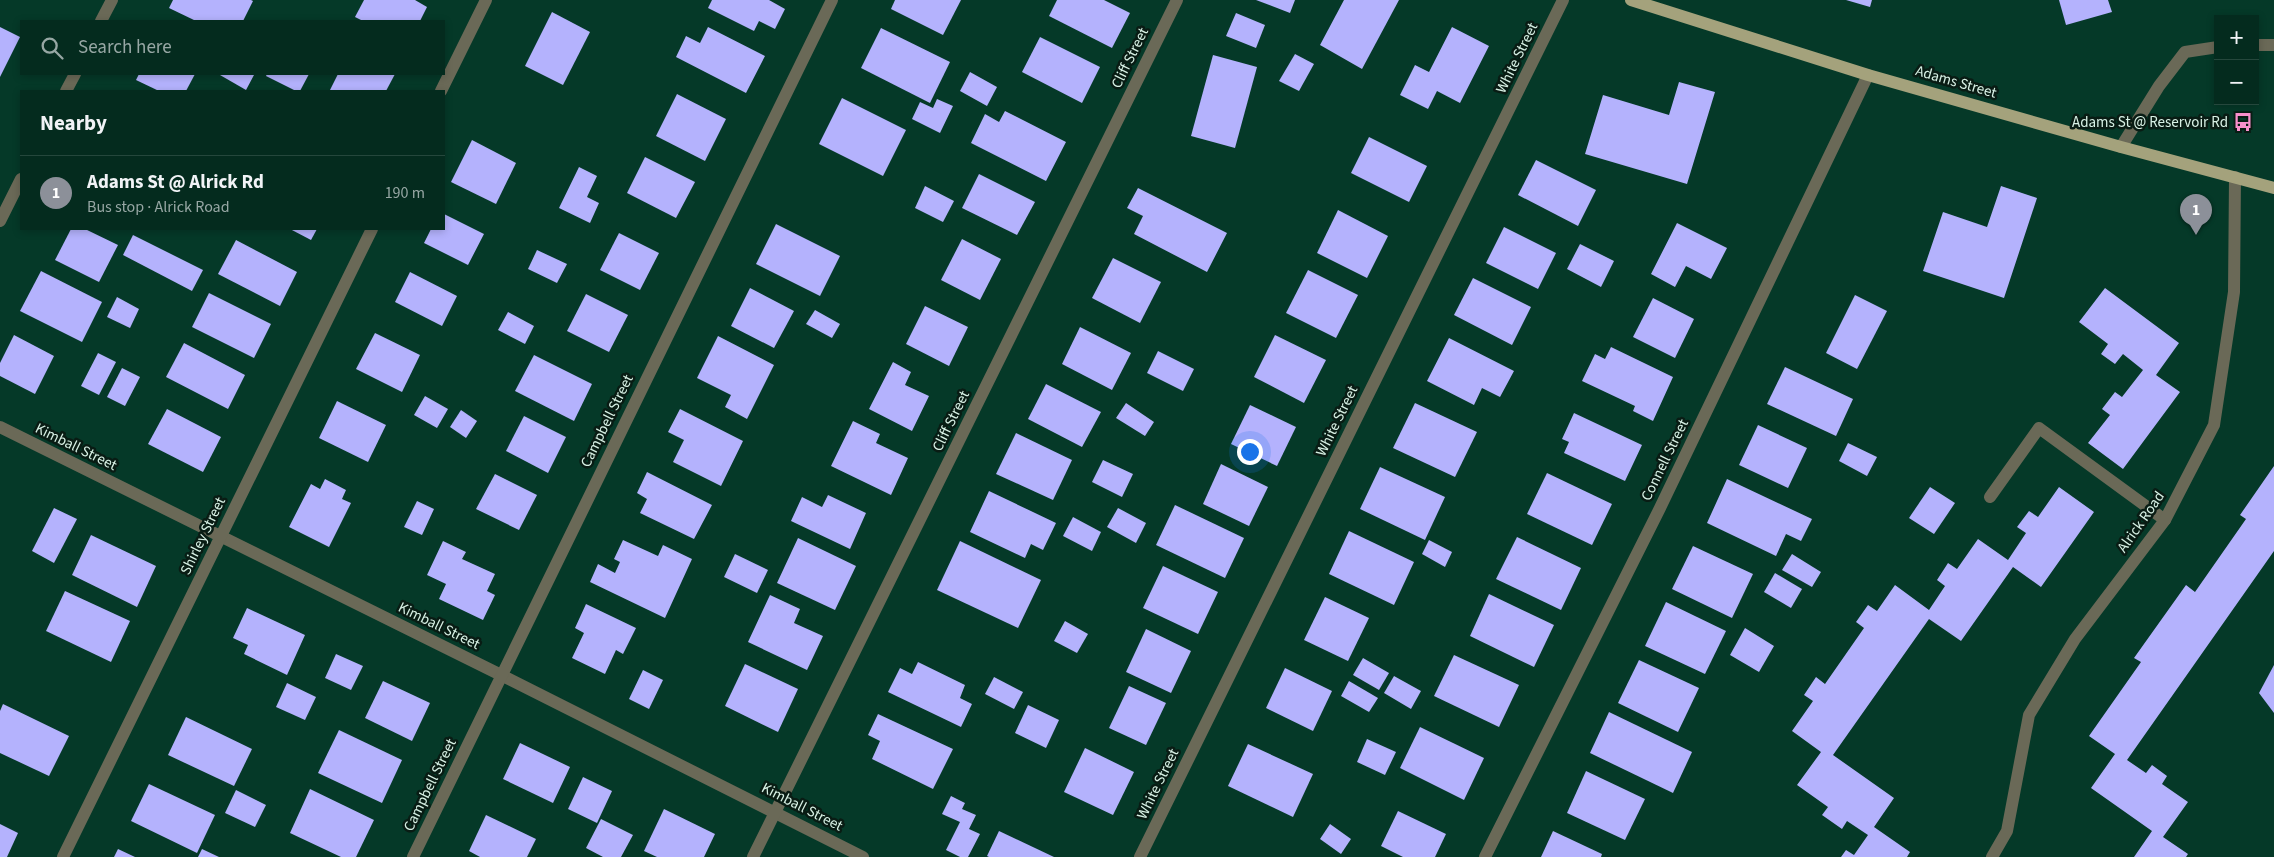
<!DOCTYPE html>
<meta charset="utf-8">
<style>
body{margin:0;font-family:"Source Sans 3",sans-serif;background:#0d3327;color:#f1f3f6}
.controls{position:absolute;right:15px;top:15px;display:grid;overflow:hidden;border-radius:0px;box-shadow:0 2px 8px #0003}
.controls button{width:45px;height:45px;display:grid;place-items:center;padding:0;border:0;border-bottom:1px solid #25473c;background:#042b1e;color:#f1f3f6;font:25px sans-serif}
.you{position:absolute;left:1249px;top:451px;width:18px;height:18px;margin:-12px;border:4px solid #fff;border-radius:50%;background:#1a73e8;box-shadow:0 0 0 8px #1a73e833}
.badge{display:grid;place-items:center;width:32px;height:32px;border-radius:50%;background:#8c9099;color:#fff;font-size:16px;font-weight:700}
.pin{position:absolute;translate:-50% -41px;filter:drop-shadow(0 1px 2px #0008)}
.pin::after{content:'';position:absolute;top:26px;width:18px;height:15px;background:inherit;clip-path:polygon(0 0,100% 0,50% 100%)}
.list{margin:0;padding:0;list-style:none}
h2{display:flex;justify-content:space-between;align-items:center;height:65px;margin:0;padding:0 20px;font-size:21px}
h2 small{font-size:16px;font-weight:400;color:#97a7a4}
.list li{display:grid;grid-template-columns:32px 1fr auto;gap:15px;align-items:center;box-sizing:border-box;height:75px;padding:0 20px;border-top:1px solid #25473c}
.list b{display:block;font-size:19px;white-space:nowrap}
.list p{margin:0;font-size:16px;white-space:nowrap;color:#97a7a4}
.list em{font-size:16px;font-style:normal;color:#97a7a4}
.icon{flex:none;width:28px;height:28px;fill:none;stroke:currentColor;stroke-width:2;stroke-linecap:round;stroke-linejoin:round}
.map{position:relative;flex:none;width:2274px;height:857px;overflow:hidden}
.search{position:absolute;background:#042b1e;box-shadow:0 2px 8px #0003;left:20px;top:20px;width:425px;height:55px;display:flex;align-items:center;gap:12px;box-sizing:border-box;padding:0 18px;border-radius:0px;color:#97a7a4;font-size:19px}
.panel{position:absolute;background:#042b1e;box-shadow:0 2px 8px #0003;left:20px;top:90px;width:425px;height:140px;border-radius:0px}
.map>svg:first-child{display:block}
.building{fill:#b4b2fd}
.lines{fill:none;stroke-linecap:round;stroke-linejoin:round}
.service{stroke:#6a6957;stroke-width:12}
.minor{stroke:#6a6957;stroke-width:12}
.tertiary{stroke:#6a6957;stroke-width:12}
.primary{stroke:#a4a27c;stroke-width:12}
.labels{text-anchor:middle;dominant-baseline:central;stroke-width:5;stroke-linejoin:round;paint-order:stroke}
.street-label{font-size:15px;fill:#d8f1e5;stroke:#091c14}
.poi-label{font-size:15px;fill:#d8f1e5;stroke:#091c14;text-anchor:end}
</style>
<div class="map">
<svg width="2274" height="857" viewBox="0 0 2274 857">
<rect width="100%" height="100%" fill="#053928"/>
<!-- building -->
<g class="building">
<polygon points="173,0 251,0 253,1 243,21 196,21 169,8"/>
<polygon points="364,0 415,0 427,7 420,21 363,21 355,17"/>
<polygon points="712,0 769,0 785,9 775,29 759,21 754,31 708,8"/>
<polygon points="895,0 961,0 943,35 891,9"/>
<polygon points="1057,0 1104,0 1130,13 1112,48 1049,16"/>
<polygon points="1256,0 1295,0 1290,13"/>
<polygon points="1344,0 1399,0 1362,69 1320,45"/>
<polygon points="1846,0 1872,0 1870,7"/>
<polygon points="2059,0 2108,0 2112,12 2066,25"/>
<polygon points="552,12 590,32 563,85 525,66"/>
<polygon points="1236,13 1265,25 1256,48 1226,36"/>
<polygon points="0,27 20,37 0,77"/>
<polygon points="708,27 765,56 746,93 676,57 686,36 700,43"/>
<polygon points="1452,27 1489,46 1460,103 1437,91 1428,109 1400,95 1415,65 1429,72"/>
<polygon points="881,28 950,62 930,103 861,68"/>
<polygon points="1040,37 1100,67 1082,103 1022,72"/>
<polygon points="1295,54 1314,64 1299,91 1279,81"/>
<polygon points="1213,55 1257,67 1235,148 1191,136"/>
<polygon points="970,72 997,87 987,106 960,91"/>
<polygon points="139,74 195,74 186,91 159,91 136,80"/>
<polygon points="221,74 253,74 254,75 246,90 220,75"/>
<polygon points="267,74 309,74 300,91 296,91 266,76"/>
<polygon points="338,74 395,74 386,91 334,91 330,90"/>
<polygon points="1679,82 1715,92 1687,184 1585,154 1603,95 1669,115"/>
<polygon points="677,94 726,119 705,161 656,136"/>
<polygon points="842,98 906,130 883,176 819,144"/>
<polygon points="937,99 953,106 940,133 912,119 920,102 933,108"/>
<polygon points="1005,111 1066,142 1046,181 971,143 985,114 999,122"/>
<polygon points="1369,137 1427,166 1409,202 1351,173"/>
<polygon points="472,140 516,163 496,204 451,182"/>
<polygon points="645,157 695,182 676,218 627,193"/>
<polygon points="1536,160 1596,190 1578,226 1518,195"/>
<polygon points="579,167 597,176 587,197 599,203 590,223 559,208"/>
<polygon points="979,174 1035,202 1017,235 962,208"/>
<polygon points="925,186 954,201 943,222 915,208"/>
<polygon points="2001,186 2037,198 2004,298 1923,271 1943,212 1987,227"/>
<polygon points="1138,188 1227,233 1207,272 1134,234 1143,216 1127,208"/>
<polygon points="1338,210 1388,236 1367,278 1317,253"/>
<polygon points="444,214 484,234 468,265 424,243 431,229 444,229"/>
<polygon points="1677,223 1727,248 1711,279 1686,266 1675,287 1651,274"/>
<polygon points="776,224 840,256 820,296 756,264"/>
<polygon points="1504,227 1556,253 1538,289 1486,263"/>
<polygon points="71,229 85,229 118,245 99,282 55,260"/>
<polygon points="290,229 317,229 311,240"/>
<polygon points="619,233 659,253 640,290 600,270"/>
<polygon points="133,235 203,270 192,291 123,255"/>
<polygon points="962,239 1001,259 980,300 941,280"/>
<polygon points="236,240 297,272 280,306 218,274"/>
<polygon points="1580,244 1614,261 1601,287 1567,269"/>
<polygon points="537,250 567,264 557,283 528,269"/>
<polygon points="1113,258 1161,282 1140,323 1092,298"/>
<polygon points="1308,270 1358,295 1336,338 1286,313"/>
<polygon points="41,271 102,302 82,342 20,311"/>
<polygon points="410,272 457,296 442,326 395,302"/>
<polygon points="1473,278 1531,307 1512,345 1454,315"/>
<polygon points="750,288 794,311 774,348 731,326"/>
<polygon points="2105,288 2179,343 2156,375 2180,392 2123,469 2088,443 2110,415 2102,409 2115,392 2122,397 2143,370 2123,354 2115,364 2101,354 2108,344 2079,322"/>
<polygon points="209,293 271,324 254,358 192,327"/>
<polygon points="586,294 628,315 609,352 567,331"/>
<polygon points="1855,295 1887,311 1857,369 1826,353"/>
<polygon points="117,297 139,309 130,328 107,317"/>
<polygon points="1653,298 1694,319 1675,358 1633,337"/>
<polygon points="925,306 968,327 949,366 906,344"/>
<polygon points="815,310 840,324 832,338 806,324"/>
<polygon points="508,312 534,326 525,344 498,330"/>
<polygon points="1080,327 1131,353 1112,390 1062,364"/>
<polygon points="375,333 420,355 402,392 356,369"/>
<polygon points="14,335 54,356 35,394 0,376 0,363"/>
<polygon points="1275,335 1326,360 1304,403 1254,377"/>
<polygon points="718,336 774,365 747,419 725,407 731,395 697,378"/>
<polygon points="1449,338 1514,371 1500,397 1482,388 1474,405 1427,381"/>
<polygon points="184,343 245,375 228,409 166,377"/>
<polygon points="1611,347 1673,377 1653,421 1633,411 1635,406 1582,381 1595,354 1605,359"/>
<polygon points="1158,351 1194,369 1183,391 1147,373"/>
<polygon points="98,353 116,362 99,395 81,386"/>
<polygon points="534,355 592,384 574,421 515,391"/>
<polygon points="893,362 911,372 905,385 929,396 912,431 869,409"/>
<polygon points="1785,367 1853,399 1836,436 1767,404"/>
<polygon points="122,368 140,377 125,406 107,397"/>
<polygon points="1046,384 1101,412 1082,447 1028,419"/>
<polygon points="425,396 448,409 437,428 414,415"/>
<polygon points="337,401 386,425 368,462 319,438"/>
<polygon points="1126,403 1154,422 1145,436 1116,418"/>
<polygon points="1415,403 1477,432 1455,477 1393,448"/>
<polygon points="1250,405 1296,427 1277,466 1231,444"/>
<polygon points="167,409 221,437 203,472 148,444"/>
<polygon points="680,409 743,441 721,486 673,462 684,440 668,432"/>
<polygon points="461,410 477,421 466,438 450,427"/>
<polygon points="1574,413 1642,445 1625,481 1564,453 1569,442 1562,439"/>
<polygon points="524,416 566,437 548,473 506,451"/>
<polygon points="853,421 880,434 876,443 908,458 891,495 831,466"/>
<polygon points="1758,425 1807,448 1788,488 1739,465"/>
<polygon points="1016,433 1072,460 1053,500 996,474"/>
<polygon points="1848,443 1877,457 1867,476 1839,461"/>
<polygon points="1103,460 1133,474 1122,497 1092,482"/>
<polygon points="1221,464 1268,487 1249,526 1203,504"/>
<polygon points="2274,466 2274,551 2127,760 2146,773 2152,765 2167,776 2162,784 2188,802 2163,837 2188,854 2186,857 2134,857 2152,831 2091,788 2115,754 2089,736 2141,662 2134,658 2186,585 2195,592 2246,519 2240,515"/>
<polygon points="1380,467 1445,497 1425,540 1360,509"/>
<polygon points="647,472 712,505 694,539 640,513 647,499 637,493"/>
<polygon points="1547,473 1612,504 1592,545 1527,514"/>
<polygon points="495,474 537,495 519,530 476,509"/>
<polygon points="325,479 346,490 342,499 351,503 329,547 289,527 311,484 320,489"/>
<polygon points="1727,479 1812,519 1801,541 1786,534 1776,556 1707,523"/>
<polygon points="1930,487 1955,503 1934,534 1909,518"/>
<polygon points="2059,487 2094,512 2041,587 2013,567 1961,641 1929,619 1833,755 1894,798 1874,827 1910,852 1907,857 1841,857 1846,850 1854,855 1868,835 1847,821 1842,829 1822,815 1828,807 1797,785 1821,752 1792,731 1813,701 1804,695 1816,677 1825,684 1864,628 1856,622 1868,605 1877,611 1895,585 1929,610 1945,586 1937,580 1948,563 1957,569 1978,539 2008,560 2026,533 2017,527 2029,511 2038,517"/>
<polygon points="989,491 1056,523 1043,550 1031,544 1025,558 970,532"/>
<polygon points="828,495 866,513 850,549 791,521 802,497 822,507"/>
<polygon points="417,501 434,509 422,535 404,527"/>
<polygon points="1175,505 1244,538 1225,578 1156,545"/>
<polygon points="54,508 77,519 54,563 32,551"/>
<polygon points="1118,508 1146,523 1136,543 1107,527"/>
<polygon points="1073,517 1101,532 1092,551 1063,536"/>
<polygon points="1349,531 1414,562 1394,605 1329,574"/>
<polygon points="91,535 156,566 137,607 72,575"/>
<polygon points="1517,537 1581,568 1561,610 1496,579"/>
<polygon points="798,538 856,566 835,610 777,583"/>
<polygon points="623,540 658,556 663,545 692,559 665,618 590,582 598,564 615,573 620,562 614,559"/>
<polygon points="1429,540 1452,552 1445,567 1422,554"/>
<polygon points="443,541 466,552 462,559 495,574 487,591 495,595 483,620 439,599 446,584 427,575"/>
<polygon points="960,541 1041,580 1018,628 937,590"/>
<polygon points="1693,546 1753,574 1732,618 1672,589"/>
<polygon points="735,554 768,570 757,593 724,577"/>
<polygon points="1792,554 1821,572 1812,587 1782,570"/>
<polygon points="1163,566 1218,592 1198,634 1143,608"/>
<polygon points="1775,573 1802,589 1791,608 1764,592"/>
<polygon points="65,591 130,621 111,662 46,631"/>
<polygon points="1489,594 1554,625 1534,667 1470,636"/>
<polygon points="770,595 800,609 794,623 823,636 807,670 748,642"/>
<polygon points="1325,597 1369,618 1348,661 1304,640"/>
<polygon points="1666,602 1726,631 1705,674 1645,646"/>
<polygon points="586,604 636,628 623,654 616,650 605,674 572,658 584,633 575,628"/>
<polygon points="247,608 305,635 287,675 244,654 248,645 233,638"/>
<polygon points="1065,621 1088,634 1077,653 1054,641"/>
<polygon points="1745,628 1774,646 1759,672 1730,655"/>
<polygon points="1146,629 1191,651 1171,693 1126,672"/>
<polygon points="336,654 363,666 351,690 325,678"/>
<polygon points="1454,655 1519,685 1499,727 1434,696"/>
<polygon points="1363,658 1389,673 1379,690 1353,675"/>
<polygon points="1639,660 1699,688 1678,732 1618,703"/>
<polygon points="918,662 965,685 960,698 972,704 961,727 888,692 900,668 912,674"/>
<polygon points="745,664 798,689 778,732 725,706"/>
<polygon points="2274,665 2274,713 2259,693"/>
<polygon points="1285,668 1332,691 1313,731 1266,708"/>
<polygon points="643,670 663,680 649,709 629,699"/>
<polygon points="1394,676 1421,691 1411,709 1384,693"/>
<polygon points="994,677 1023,692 1014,709 985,694"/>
<polygon points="383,681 430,703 412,741 365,718"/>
<polygon points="1349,681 1378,698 1369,712 1341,696"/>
<polygon points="287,683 316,697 305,720 276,707"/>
<polygon points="1129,686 1166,703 1146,745 1109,728"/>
<polygon points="3,704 69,736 49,776 0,753 0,711"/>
<polygon points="1028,705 1059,720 1046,748 1015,733"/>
<polygon points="1609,712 1692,752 1673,793 1590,753"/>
<polygon points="878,714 953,749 933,789 872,759 880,741 868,735"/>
<polygon points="186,717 252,749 234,786 168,755"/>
<polygon points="1420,727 1484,758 1464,800 1400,768"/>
<polygon points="339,730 402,760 382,803 318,773"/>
<polygon points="1367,739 1396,752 1385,775 1357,762"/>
<polygon points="520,743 570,767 553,803 503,779"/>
<polygon points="1248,744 1313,774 1293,817 1228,786"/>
<polygon points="1085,748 1134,772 1113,815 1064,792"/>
<polygon points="1586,771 1645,799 1625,840 1567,813"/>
<polygon points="583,777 612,791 597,823 568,809"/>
<polygon points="149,784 215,815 197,853 131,821"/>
<polygon points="310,789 374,820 356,857 341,857 290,833"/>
<polygon points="236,790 266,805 255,827 225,813"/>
<polygon points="951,796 965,803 962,809 976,815 969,829 980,834 968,857 960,857 946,850 960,822 942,814"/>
<polygon points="664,809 715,834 704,857 657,857 644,851"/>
<polygon points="1398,811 1446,834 1435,857 1403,857 1381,846"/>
<polygon points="486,815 536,839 527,857 480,857 469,851"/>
<polygon points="601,819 633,835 621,857 603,857 586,848"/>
<polygon points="0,824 18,833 7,857 0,857"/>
<polygon points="1330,824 1351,839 1341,854 1320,839"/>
<polygon points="999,831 1054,857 989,857 987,856"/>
<polygon points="1553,831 1602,854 1601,857 1541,857"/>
<polygon points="118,849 135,857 114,857"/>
<polygon points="202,849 219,857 198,857"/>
</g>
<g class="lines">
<!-- service -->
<polyline class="service" points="1990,497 2039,428 2165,520"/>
<!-- minor -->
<g class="minor">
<polyline points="2255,45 2274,45"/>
<polyline points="441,91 486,0"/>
<polyline points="2121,147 2159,86 2185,52 2218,47"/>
<polyline points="0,427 501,675 863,857"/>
<polyline points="63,857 372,229"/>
<polyline points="413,857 832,0"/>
<polyline points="753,857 1177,0"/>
<polyline points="1140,857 1563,0"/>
<polyline points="1485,857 1660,508 1868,75"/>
<polyline points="1992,857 2007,831 2029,715 2075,639 2165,520 2214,425 2234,292 2235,177"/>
</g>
<!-- tertiary -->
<g class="tertiary">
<polyline points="101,21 112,0"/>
<polyline points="66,91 75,74"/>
<polyline points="0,221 21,179"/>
</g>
<!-- primary -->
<polyline class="primary" points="1631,0 1868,75 2121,147 2274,188"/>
</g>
<!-- icons -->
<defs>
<g id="bus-bare" transform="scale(1.5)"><path d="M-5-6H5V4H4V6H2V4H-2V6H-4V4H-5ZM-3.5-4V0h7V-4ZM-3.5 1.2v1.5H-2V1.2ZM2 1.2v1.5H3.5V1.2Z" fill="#f890cc" stroke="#091c14" stroke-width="2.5" paint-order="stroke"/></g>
</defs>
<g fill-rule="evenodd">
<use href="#bus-bare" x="2243" y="122"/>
</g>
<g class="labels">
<!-- street labels -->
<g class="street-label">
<text transform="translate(1130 58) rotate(-64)">Cliff Street</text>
<text transform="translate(1517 58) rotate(-64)">White Street</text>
<text transform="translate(1956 82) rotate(16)">Adams Street</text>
<text transform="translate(607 421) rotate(-64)">Campbell Street</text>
<text transform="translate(951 421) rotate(-64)">Cliff Street</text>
<text transform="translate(1337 421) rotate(-64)">White Street</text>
<text transform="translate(76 447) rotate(26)">Kimball Street</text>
<text transform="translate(1665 460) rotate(-64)">Connell Street</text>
<text transform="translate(2141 522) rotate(-55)">Alrick Road</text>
<text transform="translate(203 536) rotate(-64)">Shirley Street</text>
<text transform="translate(439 626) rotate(26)">Kimball Street</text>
<text transform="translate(1158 784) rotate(-64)">White Street</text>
<text transform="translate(430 785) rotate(-64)">Campbell Street</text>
<text transform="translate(802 807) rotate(27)">Kimball Street</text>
</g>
<!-- poi labels -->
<g class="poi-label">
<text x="2228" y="122">Adams St @ Reservoir Rd</text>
</g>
</g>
</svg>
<div class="controls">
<button>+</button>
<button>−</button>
</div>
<div class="you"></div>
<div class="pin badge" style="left:2196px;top:235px">1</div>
<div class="search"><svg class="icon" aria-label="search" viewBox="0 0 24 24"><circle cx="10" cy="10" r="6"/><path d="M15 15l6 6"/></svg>Search here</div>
<section class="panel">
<h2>Nearby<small></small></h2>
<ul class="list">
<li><span class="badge">1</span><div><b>Adams St @ Alrick Rd</b><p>Bus stop · Alrick Road</p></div><em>190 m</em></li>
</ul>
</section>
</div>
